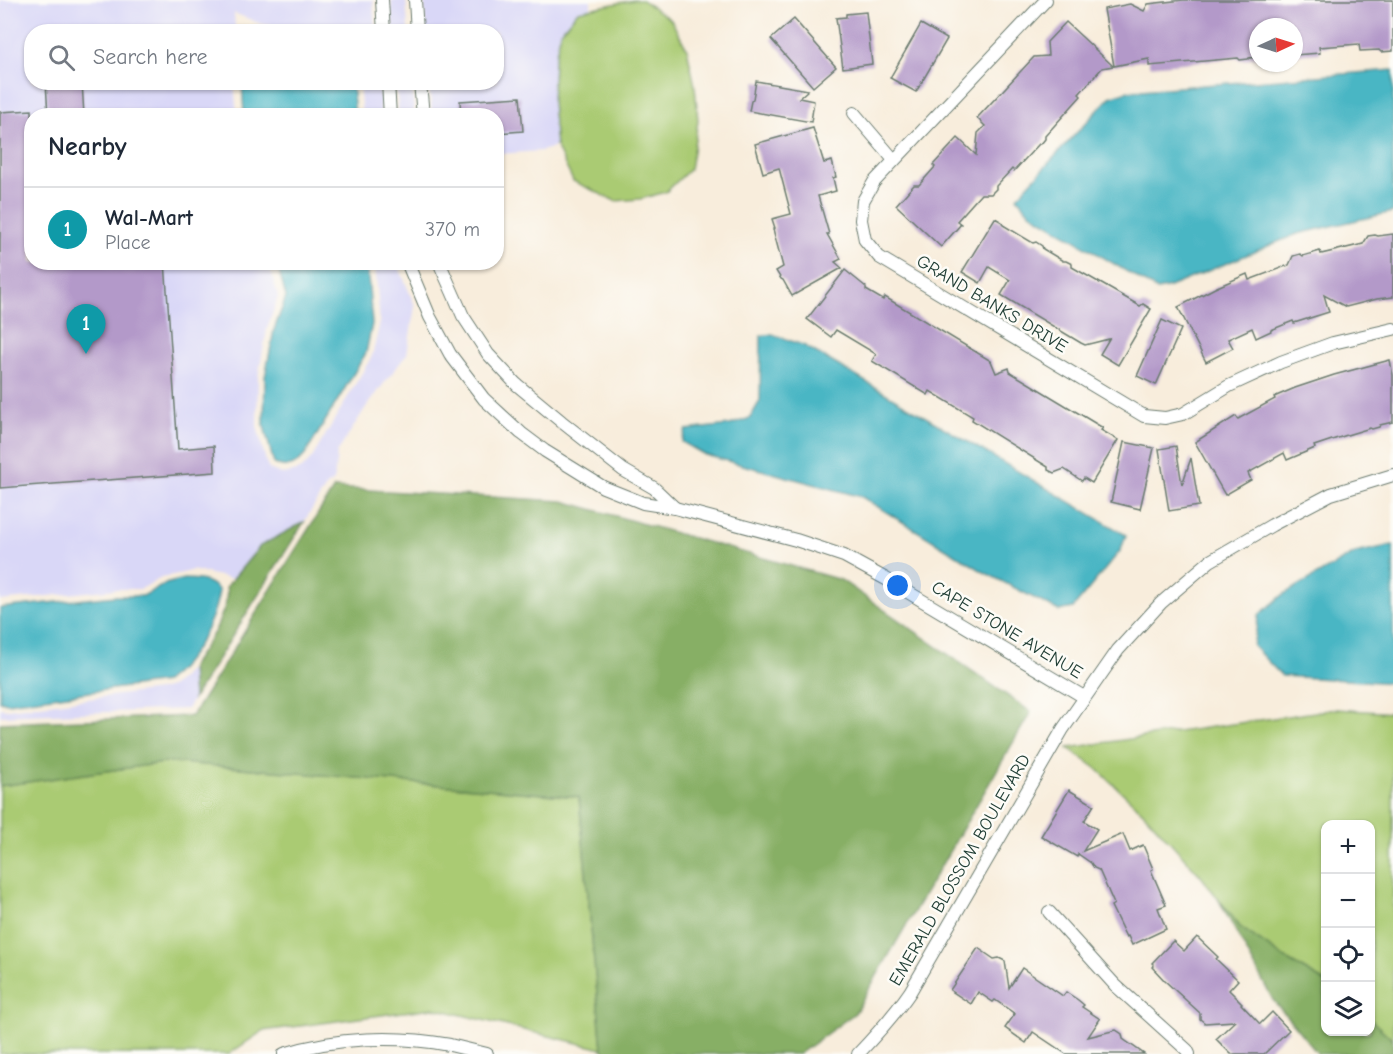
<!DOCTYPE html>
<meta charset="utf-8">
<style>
body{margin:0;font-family:"Comic Neue",sans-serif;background:#f6f6f7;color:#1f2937}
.controls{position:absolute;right:18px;bottom:18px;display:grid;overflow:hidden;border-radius:12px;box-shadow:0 2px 4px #0004}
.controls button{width:54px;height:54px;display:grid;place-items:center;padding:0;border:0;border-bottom:2px solid #e0e1e3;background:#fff;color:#1f2937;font:30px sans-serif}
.compass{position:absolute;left:1249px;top:18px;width:54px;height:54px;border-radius:50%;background:#fff;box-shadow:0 2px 4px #0004;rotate:86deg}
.you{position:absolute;left:898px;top:586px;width:21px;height:21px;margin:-15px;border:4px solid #fff;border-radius:50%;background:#1a73e8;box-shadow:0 0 0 9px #1a73e833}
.badge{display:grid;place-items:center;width:39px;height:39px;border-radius:50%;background:#ea580c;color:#fff;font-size:20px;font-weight:700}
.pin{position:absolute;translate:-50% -50px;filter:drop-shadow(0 2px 3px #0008)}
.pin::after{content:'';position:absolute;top:32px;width:21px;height:18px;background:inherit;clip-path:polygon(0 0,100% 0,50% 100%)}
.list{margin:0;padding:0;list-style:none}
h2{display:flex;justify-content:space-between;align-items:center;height:78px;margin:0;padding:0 24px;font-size:26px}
h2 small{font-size:20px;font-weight:400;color:#747a83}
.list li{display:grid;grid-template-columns:39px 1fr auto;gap:18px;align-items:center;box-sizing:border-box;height:84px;padding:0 24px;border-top:2px solid #e0e1e3}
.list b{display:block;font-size:22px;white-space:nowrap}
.list p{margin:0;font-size:20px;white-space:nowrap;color:#747a83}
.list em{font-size:20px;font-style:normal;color:#747a83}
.icon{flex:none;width:33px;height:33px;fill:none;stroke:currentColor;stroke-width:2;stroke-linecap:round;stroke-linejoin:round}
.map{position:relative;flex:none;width:1393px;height:1054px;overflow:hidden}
.search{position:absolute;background:#fff;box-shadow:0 2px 4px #0004;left:24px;top:24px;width:480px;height:66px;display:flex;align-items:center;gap:15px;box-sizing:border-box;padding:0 21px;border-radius:24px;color:#747a83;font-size:22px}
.panel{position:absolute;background:#fff;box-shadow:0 2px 4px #0004;left:24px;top:108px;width:480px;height:162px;border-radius:24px}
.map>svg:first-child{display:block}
.built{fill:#d9d7f7}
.green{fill:#aacb73;stroke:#648454;stroke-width:1.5}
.forest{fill:#87af65;stroke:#53764c;stroke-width:1.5}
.water{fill:#49b6c4;stroke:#347a7c;stroke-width:1.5}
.building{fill:#b399c9}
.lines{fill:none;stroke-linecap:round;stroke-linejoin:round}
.minor-casing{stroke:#6b7b6f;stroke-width:14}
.minor{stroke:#fff;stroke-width:12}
.labels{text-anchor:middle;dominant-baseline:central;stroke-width:5;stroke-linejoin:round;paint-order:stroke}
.street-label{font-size:18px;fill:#1f3d34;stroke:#fdfcf7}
</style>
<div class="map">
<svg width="1393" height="1054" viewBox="0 0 1393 1054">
<rect width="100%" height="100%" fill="#fdfcf7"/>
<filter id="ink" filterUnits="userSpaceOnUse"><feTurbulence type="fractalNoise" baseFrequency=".0167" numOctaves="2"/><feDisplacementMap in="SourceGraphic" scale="12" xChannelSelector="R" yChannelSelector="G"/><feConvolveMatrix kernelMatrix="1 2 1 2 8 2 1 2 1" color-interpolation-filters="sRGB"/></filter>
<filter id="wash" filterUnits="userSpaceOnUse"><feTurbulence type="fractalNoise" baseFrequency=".008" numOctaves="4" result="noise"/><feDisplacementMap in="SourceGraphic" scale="24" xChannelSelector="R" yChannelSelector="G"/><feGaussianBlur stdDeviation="1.35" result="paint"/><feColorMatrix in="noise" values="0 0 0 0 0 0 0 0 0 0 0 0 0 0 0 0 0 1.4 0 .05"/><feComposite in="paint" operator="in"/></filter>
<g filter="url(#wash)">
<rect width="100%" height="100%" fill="#f8eddc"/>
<!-- built -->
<g class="built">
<polygon points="0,0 373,0 375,31 309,31 261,24 234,13 235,28 233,31 32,32 32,82 234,83 237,115 32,116 32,262 265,263 272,274 278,297 267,329 258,377 257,426 267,465 269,469 282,474 287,474 302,469 312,458 372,356 380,323 375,263 398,263 401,272 415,306 407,354 368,404 337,453 334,481 327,485 304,522 260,546 233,579 192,570 187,572 163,577 141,589 116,589 0,601"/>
<polygon points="391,0 406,0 408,31 393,31"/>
<polygon points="424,0 591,0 591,8 578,11 561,31 554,62 552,103 556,146 542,151 497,154 496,116 432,115 429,83 496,82 496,32 426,31"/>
<polygon points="359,83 379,83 381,115 362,115"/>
<polygon points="396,83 412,83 414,115 399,115"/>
<polygon points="191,667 193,699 187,709 0,716 0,708 8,709 159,690 170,687 179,681"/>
</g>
<!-- green -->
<g class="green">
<polygon points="634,0 642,0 671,20 687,49 695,86 698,121 690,169 666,192 640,199 615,201 573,181 556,146 552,102 554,62 561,31 578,11"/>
<polygon points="1336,709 1393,713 1393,1040 1371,1020 1370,824 1326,824 1325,982 1286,959 1240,927 1200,875 1143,812 1096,768 1068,748"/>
<polygon points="170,762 579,797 602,1049 433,1008 263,1031 229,1054 0,1054 0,786"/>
</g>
<!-- forest -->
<g class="forest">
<polygon points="334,488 563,501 841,580 1031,712 855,1013 799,1054 607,1054 602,1049 579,797 170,762 0,786 0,723 192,716"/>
<polygon points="304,522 193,699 191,667 215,631 225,606 227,592 226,587 260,546"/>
<polygon points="1217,897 1240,927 1286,959 1325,982 1326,1032 1370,1032 1371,1020 1393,1040 1393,1054 1318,1054 1273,1000"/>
</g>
<!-- water -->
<g class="water">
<polygon points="1393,70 1393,212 1297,234 1167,288 1157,290 1030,213 1017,197 1110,97 1128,91"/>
<polygon points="242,83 352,83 355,115 244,115"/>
<path d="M 273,263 L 367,263 L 372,324 L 366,353 L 305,455 C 294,467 290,469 274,464 L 264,426 L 265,377 L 274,330 L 286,297 L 279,272 Z"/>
<polygon points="772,334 805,346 1126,535 1121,550 1073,608 1059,611 984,572 862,497 705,455 682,442 686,430 730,425 750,418 760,401 761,336"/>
<polygon points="1393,545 1393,683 1282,676 1253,646 1259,615 1284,594 1355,553"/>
<path d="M 184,579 C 199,580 210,579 219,591 C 214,624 192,662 165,682 L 7,703 L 0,701 L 0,608 L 116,596 L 143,596 L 165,584 Z"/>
</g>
<g id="blocks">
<!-- building -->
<g class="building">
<polygon points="1183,0 1393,0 1393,51 1381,52 1379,50 1360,51 1359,44 1319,47 1320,53 1294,55 1294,27 1258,27 1258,57 1249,58 1248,59 1240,60 1238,58 1149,66 1149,59 1114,66 1104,9 1130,4 1144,11 1148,4"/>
<polygon points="866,12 872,64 843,68 836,18 846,17 846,14"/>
<polygon points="794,19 836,67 813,87 771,39"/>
<polygon points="1066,22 1113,66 1102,68 1079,94 1081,96 1045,136 1045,139 1041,144 1039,144 1014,171 1012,169 996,186 996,189 991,194 981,194 957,221 961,224 941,247 896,205 914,185 919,185 935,167 933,165 958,138 976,155 978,133 985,126 977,118 1034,57 1048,56 1047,42"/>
<polygon points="921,24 947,39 916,92 890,78"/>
<polygon points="756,81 808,90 799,98 814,101 811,122 749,111 751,101 753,99"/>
<polygon points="46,82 82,82 84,116 48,116"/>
<polygon points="520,97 523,131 496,133 496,116 461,116 460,101"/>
<polygon points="32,110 32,262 165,262 178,449 214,446 215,472 0,488 0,112"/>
<polygon points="813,128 824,163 832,161 836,177 833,178 836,191 818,196 829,234 827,234 841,259 835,262 842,268 792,296 783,280 781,279 776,271 783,267 773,229 775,228 772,219 791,214 779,168 763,173 755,144"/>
<polygon points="995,218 1002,222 1003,225 1033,243 1036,242 1042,246 1043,249 1063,261 1066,261 1072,264 1072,267 1093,279 1140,306 1143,304 1151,309 1118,365 1100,354 1109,339 1085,345 1081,343 1001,295 1010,280 989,267 980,283 962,272"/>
<polygon points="1393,234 1393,297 1377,299 1346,307 1324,295 1329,312 1294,323 1293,321 1271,330 1271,331 1256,338 1252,328 1228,339 1233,348 1206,362 1178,307 1215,288 1247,274 1249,280 1289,265 1293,256 1300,254 1303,256 1320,251 1321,254 1363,244 1368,236 1375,235 1378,236"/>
<polygon points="845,270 866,287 866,290 883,300 885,297 991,361 996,373 1009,368 1010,372 1103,428 1101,430 1118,440 1092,483 1084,478 1082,481 1064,469 1054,473 1048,470 1048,467 972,420 973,417 930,391 928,395 872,361 876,354 836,330 831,337 807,319"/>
<polygon points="1162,320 1181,329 1156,385 1137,376"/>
<polygon points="1390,360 1393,375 1393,422 1380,425 1379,427 1372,429 1370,428 1347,435 1314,446 1315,448 1287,460 1284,453 1248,473 1251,480 1225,495 1195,442 1236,416 1238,419 1275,399 1274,397 1295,388 1334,375"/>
<polygon points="1124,442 1154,448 1140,509 1111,502"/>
<polygon points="1176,446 1182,485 1191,458 1199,506 1169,511 1159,449"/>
<polygon points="1069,790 1094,805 1084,821 1097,829 1083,851 1123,834 1130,851 1143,845 1153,869 1151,870 1166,905 1158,908 1166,929 1132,945 1128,936 1126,937 1111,906 1114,904 1099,870 1094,868 1091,863 1078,854 1077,857 1041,836"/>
<polygon points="1197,937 1218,957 1216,959 1238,980 1229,990 1242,1003 1241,1004 1260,1024 1272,1012 1289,1030 1264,1054 1231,1054 1216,1039 1235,1021 1205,1023 1200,1019 1200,1013 1165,981 1152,967 1154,965 1152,963 1173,941 1184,951"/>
<polygon points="978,948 994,959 999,958 1005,961 1009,988 1022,968 1063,996 1066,992 1078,1000 1084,1005 1082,1007 1100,1019 1088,1037 1116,1030 1122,1034 1123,1039 1144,1054 1066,1054 1033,1032 1026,1043 1005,1028 1015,1014 995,1000 993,1002 978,992 971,1004 950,990"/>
</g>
</g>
</g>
<g filter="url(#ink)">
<use href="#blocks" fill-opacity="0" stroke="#6b7b6f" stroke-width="1.5"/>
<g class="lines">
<!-- minor casing -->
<g class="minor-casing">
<g id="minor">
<polyline points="382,0 384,32"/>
<polyline points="415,0 417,32"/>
<polyline points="1046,0 874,182 863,201 861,220 865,240 879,257 1144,416 1165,418 1183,414 1229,386 1281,362 1333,343 1393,329"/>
<polyline points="388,82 390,116"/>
<polyline points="420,82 423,116"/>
<polyline points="854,113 894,160"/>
<polyline points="407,262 430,317 450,354 484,399 521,433 545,451 603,487 643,503 675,508 796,540 844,556 886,579 1084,697"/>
<polyline points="439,262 463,316 488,354 516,384 562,422 623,470 654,488 675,508"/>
<polyline points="1049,912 1115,985 1187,1050 1189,1054"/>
<path d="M 284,1054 C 335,1037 397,1035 450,1045 C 462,1048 475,1051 487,1054"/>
<path d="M 858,1054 C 877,1034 895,1014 910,992 L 1063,729 L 1118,650 L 1161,603 L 1210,561 L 1272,525 L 1331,494 L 1393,475"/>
</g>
</g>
<!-- minor -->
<use href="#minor" class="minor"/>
</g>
</g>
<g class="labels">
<!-- street labels -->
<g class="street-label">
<text transform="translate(992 304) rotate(31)">GRAND BANKS DRIVE</text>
<text transform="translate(1007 630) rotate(31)">CAPE STONE AVENUE</text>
<text transform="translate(960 870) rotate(-60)">EMERALD BLOSSOM BOULEVARD</text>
</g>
</g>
</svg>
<div class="controls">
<button>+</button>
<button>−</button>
<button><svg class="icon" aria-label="locate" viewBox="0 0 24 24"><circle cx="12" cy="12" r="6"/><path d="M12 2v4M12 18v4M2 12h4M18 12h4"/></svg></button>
<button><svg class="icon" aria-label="layers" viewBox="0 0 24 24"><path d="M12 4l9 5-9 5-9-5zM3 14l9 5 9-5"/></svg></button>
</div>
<svg class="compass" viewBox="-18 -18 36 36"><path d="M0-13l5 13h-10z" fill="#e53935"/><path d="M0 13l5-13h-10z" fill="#747a83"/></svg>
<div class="you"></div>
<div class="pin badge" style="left:86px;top:354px;background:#0f9aa8">1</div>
<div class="search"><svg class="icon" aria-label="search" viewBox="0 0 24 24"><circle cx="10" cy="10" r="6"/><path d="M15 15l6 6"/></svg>Search here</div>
<section class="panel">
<h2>Nearby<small></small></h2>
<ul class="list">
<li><span class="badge" style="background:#0f9aa8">1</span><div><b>Wal-Mart</b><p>Place</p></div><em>370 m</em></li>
</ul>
</section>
</div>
